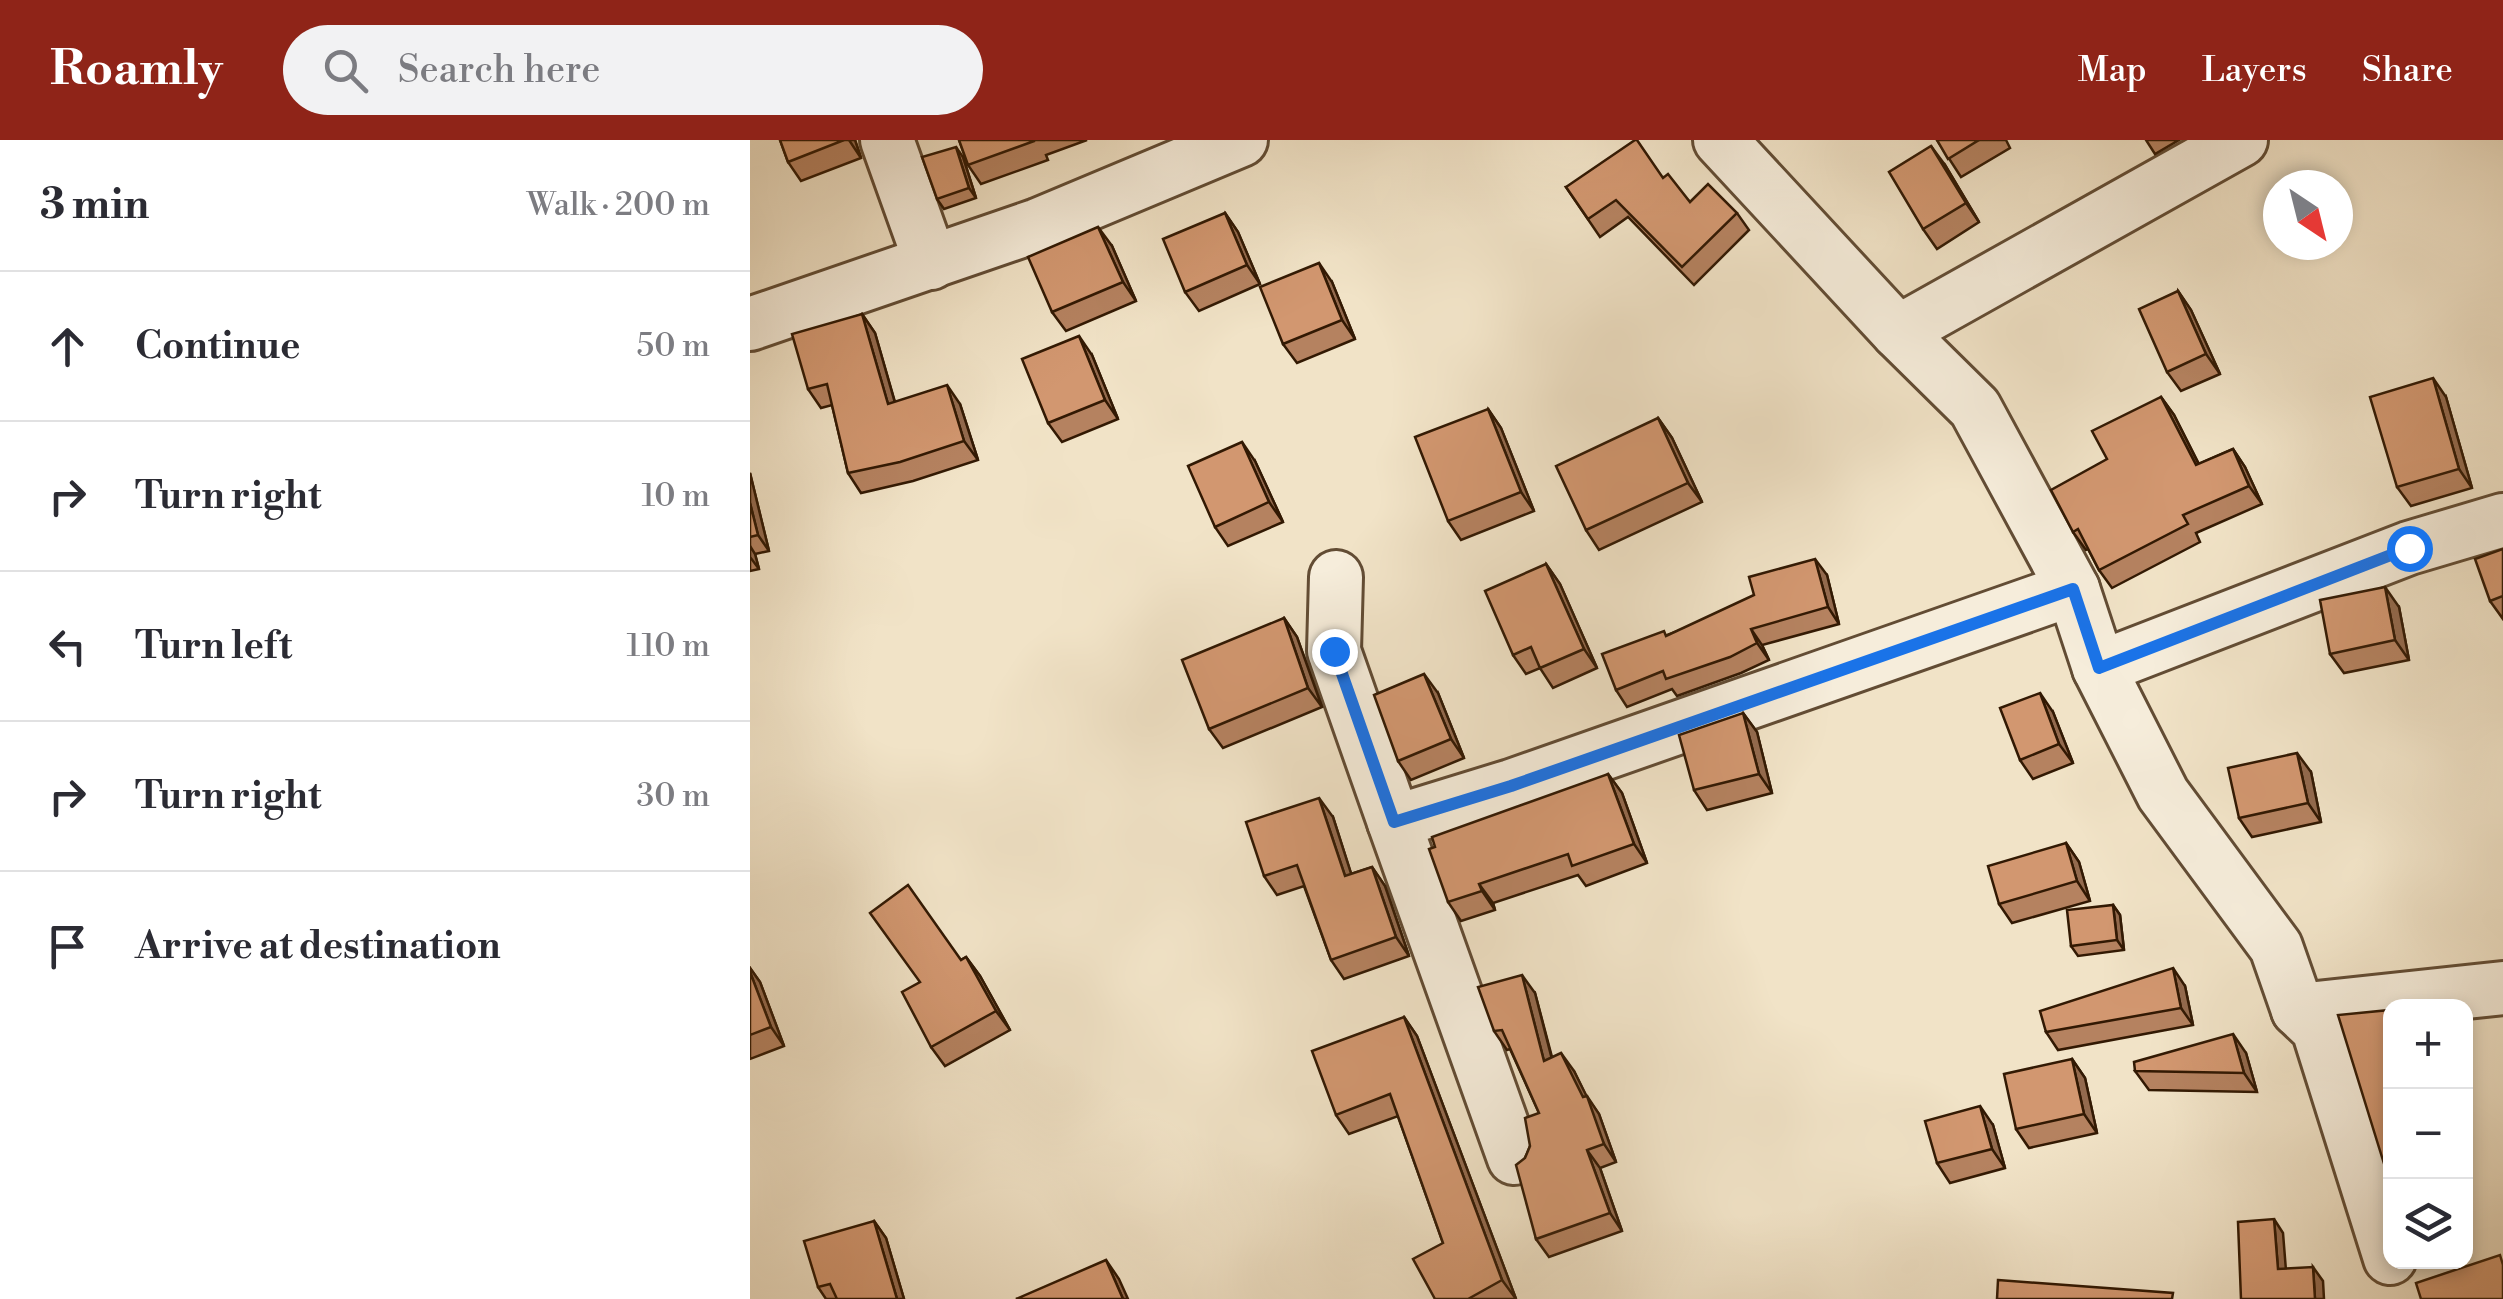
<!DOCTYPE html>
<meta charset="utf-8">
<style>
body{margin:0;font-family:"Libre Bodoni",serif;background:#f2f2f3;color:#2b2b33}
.controls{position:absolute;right:30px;bottom:30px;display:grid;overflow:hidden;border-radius:20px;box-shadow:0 5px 15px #0003}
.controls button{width:90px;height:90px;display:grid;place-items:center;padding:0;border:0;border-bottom:2px solid #e1e1e2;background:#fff;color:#2b2b33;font:50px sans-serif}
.compass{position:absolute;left:1513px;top:30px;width:90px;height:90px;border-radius:50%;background:#fff;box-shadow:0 5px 15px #0003;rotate:145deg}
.stop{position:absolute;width:30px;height:30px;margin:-22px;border:8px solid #1a73e8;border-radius:50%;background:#fff}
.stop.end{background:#1a73e8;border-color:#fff;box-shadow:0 2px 10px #0008}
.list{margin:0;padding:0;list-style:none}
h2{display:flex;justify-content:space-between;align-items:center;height:130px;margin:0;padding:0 40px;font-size:42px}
h2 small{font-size:32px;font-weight:400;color:#7c7c81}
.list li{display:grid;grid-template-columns:65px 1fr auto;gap:30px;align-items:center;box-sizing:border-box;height:150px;padding:0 40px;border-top:2px solid #e1e1e2}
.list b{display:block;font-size:38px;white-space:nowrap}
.list em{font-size:32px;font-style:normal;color:#7c7c81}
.icon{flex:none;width:55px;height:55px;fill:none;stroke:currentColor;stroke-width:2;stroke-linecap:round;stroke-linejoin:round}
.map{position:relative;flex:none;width:1753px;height:1159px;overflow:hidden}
header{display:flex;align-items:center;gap:60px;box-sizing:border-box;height:140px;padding:0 50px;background:#8f2418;color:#fff}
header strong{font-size:48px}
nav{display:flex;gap:55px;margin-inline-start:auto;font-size:35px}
.search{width:700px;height:90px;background:#f2f2f3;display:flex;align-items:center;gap:25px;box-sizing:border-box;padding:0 35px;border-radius:55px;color:#7c7c81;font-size:38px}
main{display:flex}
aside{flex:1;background:#fff}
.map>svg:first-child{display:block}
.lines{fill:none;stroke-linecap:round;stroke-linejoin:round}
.minor-casing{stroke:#624c34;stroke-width:58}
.minor{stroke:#f6eddb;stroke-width:52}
.wall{fill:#b58260;stroke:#321903;stroke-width:2.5}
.shaded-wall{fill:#936a4e;stroke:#321903;stroke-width:2.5}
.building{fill:#d29770;stroke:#321903;stroke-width:2.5}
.route{stroke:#1a73e8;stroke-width:12}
</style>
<header>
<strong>Roamly</strong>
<div class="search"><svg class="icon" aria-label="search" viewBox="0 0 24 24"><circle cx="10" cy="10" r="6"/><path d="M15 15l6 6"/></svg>Search here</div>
<nav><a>Map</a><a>Layers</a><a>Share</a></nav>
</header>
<main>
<aside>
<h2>3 min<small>Walk · 200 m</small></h2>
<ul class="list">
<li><svg class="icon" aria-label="ahead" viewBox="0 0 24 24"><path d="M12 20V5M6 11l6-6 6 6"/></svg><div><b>Continue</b></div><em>50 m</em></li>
<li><svg class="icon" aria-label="right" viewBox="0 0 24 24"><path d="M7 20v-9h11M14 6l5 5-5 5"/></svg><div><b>Turn right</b></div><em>10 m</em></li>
<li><svg class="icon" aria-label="left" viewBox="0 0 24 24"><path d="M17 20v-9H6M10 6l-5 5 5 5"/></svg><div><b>Turn left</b></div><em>110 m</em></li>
<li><svg class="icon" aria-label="right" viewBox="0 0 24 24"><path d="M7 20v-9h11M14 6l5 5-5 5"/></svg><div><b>Turn right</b></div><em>30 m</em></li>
<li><svg class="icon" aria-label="arrive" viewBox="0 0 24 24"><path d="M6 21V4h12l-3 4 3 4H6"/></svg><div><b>Arrive at destination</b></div></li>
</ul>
</aside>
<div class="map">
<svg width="1753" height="1159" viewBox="0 0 1753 1159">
<rect width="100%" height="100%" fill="#f1e3c7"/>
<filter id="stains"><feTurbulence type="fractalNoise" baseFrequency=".002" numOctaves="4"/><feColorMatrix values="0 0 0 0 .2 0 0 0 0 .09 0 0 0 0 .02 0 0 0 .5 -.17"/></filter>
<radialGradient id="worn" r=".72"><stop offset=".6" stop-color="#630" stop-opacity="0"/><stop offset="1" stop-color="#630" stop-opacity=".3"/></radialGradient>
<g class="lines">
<!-- minor casing -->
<g class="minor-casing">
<g id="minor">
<polyline points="137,0 181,123"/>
<polyline points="970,0 1148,192 1225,268 1323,449 1349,528 1413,654 1526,807 1548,870 1568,889 1640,1118"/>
<polyline points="0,184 288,85 491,0"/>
<polyline points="1148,192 1491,0"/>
<polyline points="586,437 584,511 644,682 761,646 1323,449"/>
<polyline points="1349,528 1659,408 1753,380"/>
<polyline points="644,682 764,1018"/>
<polyline points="1548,870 1753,848"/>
</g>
</g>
<!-- minor -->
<use href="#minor" class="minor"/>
</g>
<!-- wall -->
<g class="wall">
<polygon points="30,0 105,0 111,18 51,41 38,22"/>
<polygon points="209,0 337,0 296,15 298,20 231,44 218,25"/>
<polygon points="1187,0 1256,0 1260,8 1211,37"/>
<polygon points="1396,0 1429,0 1405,14"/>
<polygon points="213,17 226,58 194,69 187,59"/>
<polygon points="1195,25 1229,82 1187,109 1173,89"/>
<polygon points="913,37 940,62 987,73 999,90 944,145 878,77 850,97 816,47"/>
<polygon points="475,73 488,92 510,144 449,171 435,152"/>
<polygon points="362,106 386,161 316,191 302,172"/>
<polygon points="582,142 605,199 547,223 533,204"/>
<polygon points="1428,151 1441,170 1470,234 1431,251 1417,232"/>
<polygon points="112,174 125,193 145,262 210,264 228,320 163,341 111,353 98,333 82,265 71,268 58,249"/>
<polygon points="342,215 368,279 312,302 298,283"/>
<polygon points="1411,257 1424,275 1449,324 1483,309 1495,327 1512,364 1446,393 1450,402 1362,448 1349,430 1338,409 1336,410 1323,392 1357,319"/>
<polygon points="1696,257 1722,348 1661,366 1647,347"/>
<polygon points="738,269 751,288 784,371 711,400 698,381"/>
<polygon points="908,278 922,298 952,362 849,410 836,390"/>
<polygon points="505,321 533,382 478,406 465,387"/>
<polygon points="0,333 19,411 5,414 9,429 0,431"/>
<polygon points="1753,409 1753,479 1740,461"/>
<polygon points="796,424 810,444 847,528 803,548 790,528 776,534 763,515"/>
<polygon points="1077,435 1089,484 1012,505 1019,520 991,533 927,556 922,549 877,567 866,550 917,495"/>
<polygon points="1649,467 1659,520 1594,533 1580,514"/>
<polygon points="534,478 547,497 572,567 473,608 459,589"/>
<polygon points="688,553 714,618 661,640 648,621"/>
<polygon points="1303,572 1323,623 1283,639 1270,620"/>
<polygon points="993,573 1007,592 1022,653 957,670 944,650"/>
<polygon points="1561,632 1571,682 1502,697 1489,678"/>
<polygon points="858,634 872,653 897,723 836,746 828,735 743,763 745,770 711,781 698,762"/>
<polygon points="583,677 601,734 622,727 635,746 659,816 594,839 581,820 554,746 527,755 514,736"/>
<polygon points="1316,703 1329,722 1340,761 1262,783 1249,764"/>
<polygon points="1363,765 1370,775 1374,810 1328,816 1321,806"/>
<polygon points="216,817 230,836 260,890 195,926 181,907 170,842"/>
<polygon points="0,828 10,842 34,906 0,919"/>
<polygon points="1435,846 1443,885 1308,910 1296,892"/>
<polygon points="785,853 802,917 824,931 836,956 849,974 866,1022 850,1028 872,1091 799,1117 786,1099 775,1018 780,1006 789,973 760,909 757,910 744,891"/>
<polygon points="654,877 667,896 766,1159 685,1159 693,1103 648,976 599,994 586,975"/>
<polygon points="1496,913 1507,952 1399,950 1385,931"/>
<polygon points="1322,919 1335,938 1347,993 1279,1008 1266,989"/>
<polygon points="1243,985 1255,1028 1200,1043 1187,1023"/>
<polygon points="124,1081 136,1098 154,1159 76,1159 68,1147"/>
</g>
<!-- shaded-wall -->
<g class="shaded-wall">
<polygon points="99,0 105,0 111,18"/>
<polygon points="1181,6 1195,25 1229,82 1216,63"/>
<polygon points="206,7 213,17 226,58 219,48"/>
<polygon points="475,73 488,92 510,144 497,125"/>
<polygon points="348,87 362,106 386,161 373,142"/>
<polygon points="569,123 582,142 605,199 592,180"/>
<polygon points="1428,151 1441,170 1470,234 1456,214"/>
<polygon points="112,174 125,193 151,284 138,264"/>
<polygon points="329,196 342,215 368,279 355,260"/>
<polygon points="1683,238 1696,257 1722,348 1709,329"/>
<polygon points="197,245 210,264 228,320 214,301"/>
<polygon points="1411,257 1424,275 1458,343 1446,325"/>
<polygon points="738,269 751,288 784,371 771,352"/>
<polygon points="908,278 922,298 952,362 938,343"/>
<polygon points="492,302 505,321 533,382 519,362"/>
<polygon points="1483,309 1495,327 1512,364 1499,346"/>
<polygon points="0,333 19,411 8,395 0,363"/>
<polygon points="0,406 5,414 9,429 0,417"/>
<polygon points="1065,419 1077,435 1089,484 1078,467"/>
<polygon points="796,424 810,444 847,528 834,509"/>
<polygon points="1635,447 1649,467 1659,520 1645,500"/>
<polygon points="534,478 547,497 572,567 558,548"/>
<polygon points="1001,489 1012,505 1019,520 1007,503"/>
<polygon points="674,534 688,553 714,618 701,599"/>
<polygon points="1290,553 1303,572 1323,623 1309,604"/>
<polygon points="993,573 1007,592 1022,653 1009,634"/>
<polygon points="1547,613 1561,632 1571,682 1558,663"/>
<polygon points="858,634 872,653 897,723 884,704"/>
<polygon points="569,658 583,677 608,755 595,736"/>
<polygon points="1316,703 1329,722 1340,761 1327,741"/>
<polygon points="622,727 635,746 659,816 646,797"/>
<polygon points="729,744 743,763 745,770 732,751"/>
<polygon points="1363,765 1370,775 1374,810 1367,800"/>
<polygon points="216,817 230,836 260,890 246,871"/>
<polygon points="0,828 10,842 34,906 21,887 0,832"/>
<polygon points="1423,828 1435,846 1443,885 1431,868"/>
<polygon points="772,835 785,853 807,939 794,921"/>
<polygon points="654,877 667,896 766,1159 752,1140"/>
<polygon points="1483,894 1496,913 1507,952 1494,933"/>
<polygon points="811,913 824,931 839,961 837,956 849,974 866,1022 854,1004"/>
<polygon points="1322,919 1335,938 1347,993 1334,974"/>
<polygon points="1230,966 1243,985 1255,1028 1242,1009"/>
<polygon points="837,1010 850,1028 872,1091 860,1073"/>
<polygon points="1524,1079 1533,1093 1537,1143 1528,1129"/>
<polygon points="124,1081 136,1098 154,1159 147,1159"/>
<polygon points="356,1120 369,1139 378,1159 373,1159"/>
<polygon points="1563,1127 1573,1141 1574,1159 1565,1159"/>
</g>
<!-- building -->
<g class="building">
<polygon points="30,0 94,0 38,22"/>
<polygon points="209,0 284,0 284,1 218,25"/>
<polygon points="885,0 887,0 913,38 918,34 940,62 958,44 987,73 932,127 866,60 838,79 816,47"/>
<polygon points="1187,0 1229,0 1198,19"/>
<polygon points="1181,6 1216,63 1173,89 1139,32"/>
<polygon points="206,7 219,48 187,59 172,17"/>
<polygon points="475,73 497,125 435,152 413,99"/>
<polygon points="348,87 373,142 302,172 278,117"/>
<polygon points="569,123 592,180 533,204 510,147"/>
<polygon points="1428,151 1456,214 1417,232 1389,169"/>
<polygon points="112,174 138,264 197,245 214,301 150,322 98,333 77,244 58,249 42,194"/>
<polygon points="329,196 355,260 298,283 272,219"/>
<polygon points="1683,238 1709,329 1647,347 1620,257"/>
<polygon points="1411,257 1446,325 1483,309 1499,346 1433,375 1438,384 1349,430 1328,389 1323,392 1301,350 1357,319 1342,291"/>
<polygon points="738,269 771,352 698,381 665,297"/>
<polygon points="908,278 938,343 836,390 806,326"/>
<polygon points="492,302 519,362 465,387 438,326"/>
<polygon points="0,363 8,395 0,397"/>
<polygon points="1753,409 1753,456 1740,461 1725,419"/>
<polygon points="1065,419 1078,467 1001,489 1007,503 980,517 916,539 913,531 866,550 852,514 914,491 916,496 1004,455 999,437"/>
<polygon points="796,424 834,509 790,528 781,507 763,515 735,451"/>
<polygon points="1635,447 1645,500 1580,514 1570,460"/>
<polygon points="534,478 558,548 459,589 432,520"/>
<polygon points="674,534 701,599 648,621 624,555"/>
<polygon points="1290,553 1309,604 1270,620 1250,568"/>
<polygon points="993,573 1009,634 944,650 929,595"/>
<polygon points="1547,613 1558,663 1489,678 1478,628"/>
<polygon points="858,634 884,704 822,726 818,714 729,744 732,751 698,762 679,709 685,707 682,697"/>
<polygon points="569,658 595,736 622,727 646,797 581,820 547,725 514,736 496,682"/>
<polygon points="1316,703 1327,741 1249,764 1238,726"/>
<polygon points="158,745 211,820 216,817 246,871 181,907 152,852 170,842 120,773"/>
<polygon points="1363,765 1367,800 1321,806 1317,770"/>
<polygon points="1423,828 1431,868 1296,892 1290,871"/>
<polygon points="0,832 21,887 0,895"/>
<polygon points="772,835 794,921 811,913 833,957 837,956 854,1004 837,1010 860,1073 786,1099 766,1025 775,1018 780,1006 775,978 789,973 752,890 744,891 728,847"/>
<polygon points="1640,870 1640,1043 1588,875"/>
<polygon points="654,877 752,1140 718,1159 685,1159 663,1119 693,1103 640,954 586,975 562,911"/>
<polygon points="1483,894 1494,933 1385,931 1384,922"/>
<polygon points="1322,919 1334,974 1266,989 1254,934"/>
<polygon points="1230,966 1242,1009 1187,1023 1175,981"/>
<polygon points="1524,1079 1528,1129 1563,1127 1565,1159 1491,1159 1488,1082"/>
<polygon points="124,1081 147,1159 87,1159 80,1144 68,1147 54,1101"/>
<polygon points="1750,1115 1753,1125 1753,1159 1671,1159 1666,1143"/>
<polygon points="356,1120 373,1159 266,1159"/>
<polygon points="1248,1140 1423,1153 1422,1159 1247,1159"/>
</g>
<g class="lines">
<!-- route -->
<polyline class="route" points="584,511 644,682 761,646 1323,449 1349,528 1659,408"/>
</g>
<rect width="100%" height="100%" filter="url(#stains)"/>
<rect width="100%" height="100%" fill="url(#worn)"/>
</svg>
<div class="controls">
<button>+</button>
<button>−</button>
<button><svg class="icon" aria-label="layers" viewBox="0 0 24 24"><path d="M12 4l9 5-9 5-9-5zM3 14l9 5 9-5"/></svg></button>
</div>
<svg class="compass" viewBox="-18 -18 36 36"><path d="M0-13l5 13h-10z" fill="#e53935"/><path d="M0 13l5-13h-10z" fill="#7c7c81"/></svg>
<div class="stop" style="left:1659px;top:408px"></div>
<div class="stop end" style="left:584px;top:511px"></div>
</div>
</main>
